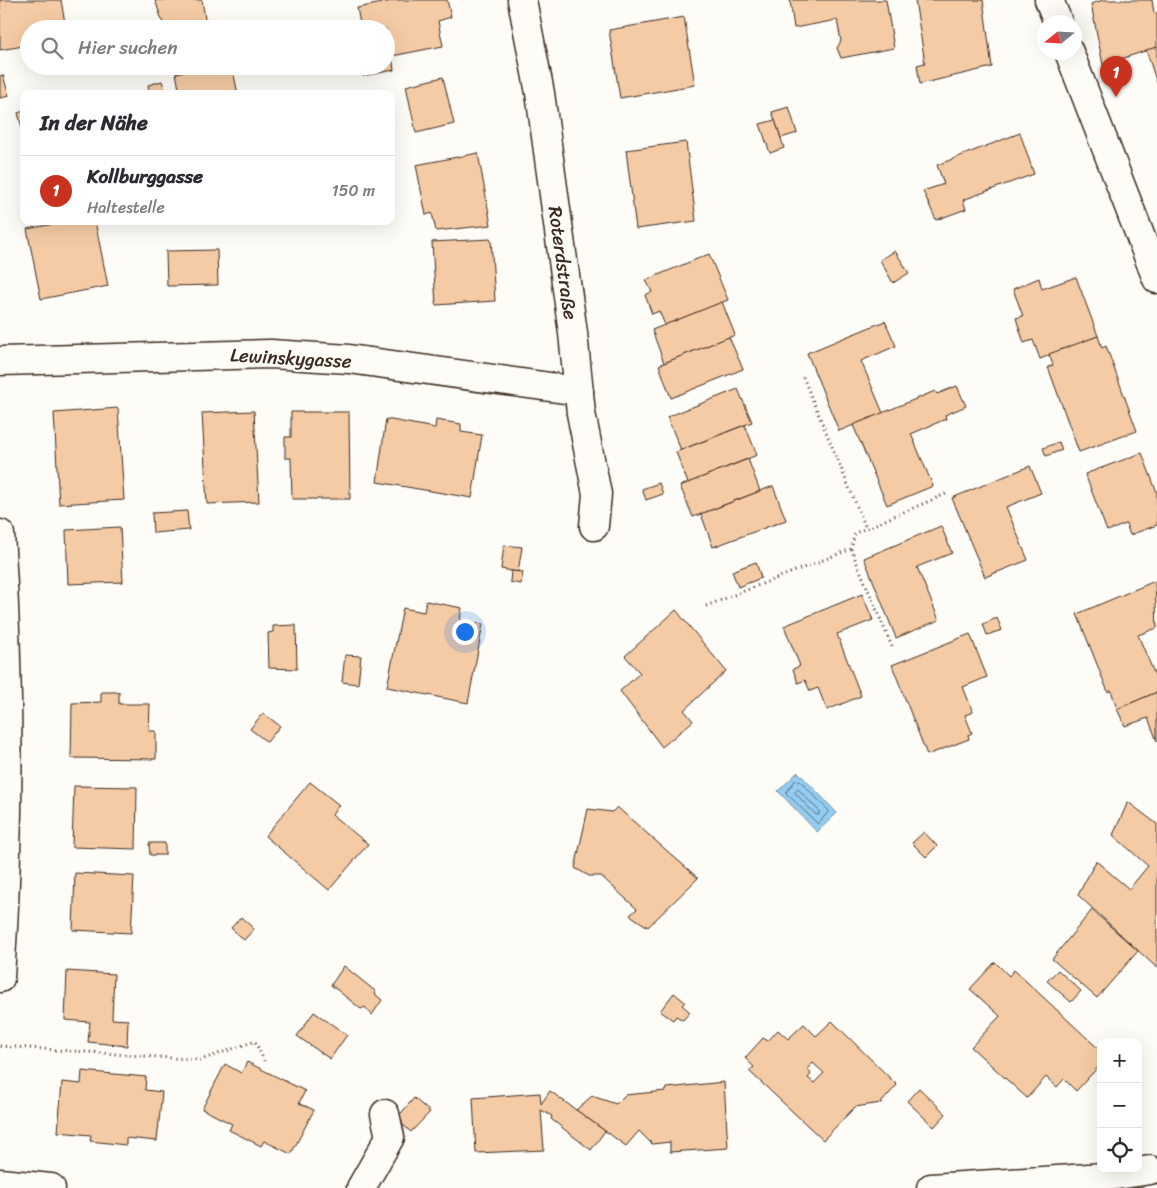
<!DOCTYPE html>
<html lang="de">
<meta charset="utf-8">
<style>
body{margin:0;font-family:Sriracha,sans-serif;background:#f2f2f3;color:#2b2b33}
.controls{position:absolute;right:15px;bottom:15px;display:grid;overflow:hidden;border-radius:10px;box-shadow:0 5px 20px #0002}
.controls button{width:45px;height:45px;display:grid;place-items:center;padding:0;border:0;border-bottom:1px solid #e1e1e2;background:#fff;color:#2b2b33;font:25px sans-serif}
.compass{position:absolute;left:1037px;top:15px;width:45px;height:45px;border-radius:50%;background:#fff;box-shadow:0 5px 20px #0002;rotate:252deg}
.you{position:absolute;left:464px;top:631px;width:18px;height:18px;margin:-12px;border:4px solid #fff;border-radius:50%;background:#1a73e8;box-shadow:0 0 0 8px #1a73e833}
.badge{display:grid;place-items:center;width:32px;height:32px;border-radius:50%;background:#c8321e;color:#fff;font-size:16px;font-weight:700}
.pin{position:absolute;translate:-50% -41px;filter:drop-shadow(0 1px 2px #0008)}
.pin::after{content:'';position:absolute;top:26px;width:18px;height:15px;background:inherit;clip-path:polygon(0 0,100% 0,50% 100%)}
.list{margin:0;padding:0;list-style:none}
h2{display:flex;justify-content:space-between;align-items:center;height:65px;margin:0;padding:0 20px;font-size:21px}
h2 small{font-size:16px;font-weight:400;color:#7c7c81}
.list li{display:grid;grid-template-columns:32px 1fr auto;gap:15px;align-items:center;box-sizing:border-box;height:70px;padding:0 20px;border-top:1px solid #e1e1e2}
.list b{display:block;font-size:19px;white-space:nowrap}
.list p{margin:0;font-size:16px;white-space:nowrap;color:#7c7c81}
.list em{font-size:16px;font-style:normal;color:#7c7c81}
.icon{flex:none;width:28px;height:28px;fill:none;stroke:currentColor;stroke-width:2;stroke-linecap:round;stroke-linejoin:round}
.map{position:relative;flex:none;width:1157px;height:1188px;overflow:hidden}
.search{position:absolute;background:#fff;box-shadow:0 5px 20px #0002;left:20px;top:20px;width:375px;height:55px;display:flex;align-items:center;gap:12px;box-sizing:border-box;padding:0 18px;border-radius:28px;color:#7c7c81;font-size:19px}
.panel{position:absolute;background:#fff;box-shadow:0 5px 20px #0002;left:20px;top:90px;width:375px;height:135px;border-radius:10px}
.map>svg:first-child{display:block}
.water{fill:#93cdf3;stroke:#708c9e}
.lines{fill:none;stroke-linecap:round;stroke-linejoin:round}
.shore{stroke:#5e6b73;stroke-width:1}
.building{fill:#f5cba5;stroke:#3b2a1e;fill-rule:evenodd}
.street-casing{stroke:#3b2a1e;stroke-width:31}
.path{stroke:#3b2a1e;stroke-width:3;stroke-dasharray:1 4;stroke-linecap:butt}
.street{stroke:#fdfcf7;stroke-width:28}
.labels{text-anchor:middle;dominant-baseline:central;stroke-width:4;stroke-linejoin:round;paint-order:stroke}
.street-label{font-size:19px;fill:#3b2a1e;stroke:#fdfcf7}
</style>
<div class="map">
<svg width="1157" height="1188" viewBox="0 0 1157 1188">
<rect width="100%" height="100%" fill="#fdfcf7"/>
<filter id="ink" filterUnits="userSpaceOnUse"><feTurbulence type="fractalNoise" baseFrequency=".02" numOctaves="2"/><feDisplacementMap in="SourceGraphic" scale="10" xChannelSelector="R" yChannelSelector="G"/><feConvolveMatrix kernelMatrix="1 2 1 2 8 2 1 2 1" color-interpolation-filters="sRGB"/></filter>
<g filter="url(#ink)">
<!-- water -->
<polygon class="water" points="798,772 837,813 817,832 778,791"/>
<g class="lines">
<!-- shore -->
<g class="shore">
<polygon points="796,780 800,781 829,811 818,824 786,793"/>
<polygon points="798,789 819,811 819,815 815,814 795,793"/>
</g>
</g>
<!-- building -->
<g class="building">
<polygon points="0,0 61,0 66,29 29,29 29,45 0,50"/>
<polygon points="155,0 202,0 206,25 165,29"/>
<polygon points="397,0 447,0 451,17 438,21 443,46 392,56 394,70 363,76 361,66 386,66 386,29 361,29 357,8"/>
<polygon points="790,0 886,0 894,48 841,58 837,48 841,41 837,20 794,28"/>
<polygon points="915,0 983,0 992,67 920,84 917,65 925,63"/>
<polygon points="1103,0 1152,0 1154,13 1157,13 1157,47 1103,65 1091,4"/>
<polygon points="684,17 695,85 620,98 609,30"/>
<polygon points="1157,47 1157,83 1146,50"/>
<polygon points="213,66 232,66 238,94 180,94 176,73"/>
<polygon points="3,75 9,96 0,98 0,76"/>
<polygon points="443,77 454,124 416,133 406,86"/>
<polygon points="162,81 166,94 150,94 148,85"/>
<polygon points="789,107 797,133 781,138 772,112"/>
<polygon points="24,111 24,135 18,113"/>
<polygon points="775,120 784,148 770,153 760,124"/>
<polygon points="1020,133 1034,174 963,200 966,209 936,220 923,191 944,184 937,165"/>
<polygon points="686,142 696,221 636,229 626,150"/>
<polygon points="478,153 491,225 436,231 432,213 426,215 416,165"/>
<polygon points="69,221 95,221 108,286 41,299 27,229"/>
<polygon points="491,239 495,301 436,305 432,242"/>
<polygon points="217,250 218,285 167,286 166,251"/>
<polygon points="895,251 909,273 893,283 880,260"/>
<polygon points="709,254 728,300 665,325 659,311 652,314 645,295 652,292 646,280"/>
<polygon points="1076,277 1098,336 1040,359 1033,340 1024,343 1016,318 1023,316 1013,289 1039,278 1042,289"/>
<polygon points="722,302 735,335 664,363 652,330"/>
<polygon points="885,321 896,346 861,361 883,413 839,431 807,353"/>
<polygon points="1098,336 1102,348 1106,346 1137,431 1079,452 1048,367 1053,365 1049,354"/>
<polygon points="729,337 743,369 671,398 659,365"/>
<polygon points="957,386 966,406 945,415 946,419 911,434 933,486 887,505 853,425 935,391 937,394"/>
<polygon points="738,389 752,422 681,450 667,417"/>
<polygon points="118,408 124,500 59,504 54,413"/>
<polygon points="254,411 259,502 207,504 202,413"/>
<polygon points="291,412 349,412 350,499 292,499 291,458 285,458 285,437 291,437"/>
<polygon points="386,419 435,428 436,420 461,424 461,432 482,435 472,498 377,482"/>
<polygon points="745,425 757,455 688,483 676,452"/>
<polygon points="1059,442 1062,450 1046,456 1043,448"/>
<polygon points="1142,453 1157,493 1157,525 1130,535 1126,524 1107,531 1085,474"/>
<polygon points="748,459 760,491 693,517 680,486"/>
<polygon points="1030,466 1041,493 1006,507 1028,560 985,577 952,498"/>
<polygon points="659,483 663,494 646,500 642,489"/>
<polygon points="773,486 786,520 713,547 701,514"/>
<polygon points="187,511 189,530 153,533 152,513"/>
<polygon points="941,526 952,553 917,567 939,620 896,638 864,558"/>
<polygon points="120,527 123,582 68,584 66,530"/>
<polygon points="504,545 522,547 518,572 501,569"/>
<polygon points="756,562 761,578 738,587 732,571"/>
<polygon points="511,571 523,572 521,584 510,582"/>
<polygon points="1155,581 1157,628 1138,635 1157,680 1157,692 1117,709 1111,690 1108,692 1077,614"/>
<polygon points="862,594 873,620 837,634 861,696 827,710 818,688 810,691 805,680 798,683 793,669 800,666 784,626"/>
<polygon points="426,601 462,608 460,620 483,624 468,703 387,687 403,608 424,612"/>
<polygon points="676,610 726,671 684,710 693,721 662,747 620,691 640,673 625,656"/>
<polygon points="997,618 1002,630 987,635 983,624"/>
<polygon points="296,625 297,669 269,668 268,633 273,632 273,626"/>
<polygon points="970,634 987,677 963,687 973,712 965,715 972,733 968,735 969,739 927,755 892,665"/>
<polygon points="345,655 361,656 358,684 342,682"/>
<polygon points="101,692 119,692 119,704 150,704 149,731 156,731 156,759 71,758 72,703 101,702"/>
<polygon points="1157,692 1157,741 1148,718 1125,726 1117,709"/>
<polygon points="263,713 280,726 267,742 250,729"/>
<polygon points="310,782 339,805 332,815 368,844 329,890 265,836"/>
<polygon points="74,786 137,787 136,849 72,847"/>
<polygon points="1128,802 1157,824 1157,968 1078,895 1096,861 1129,889 1148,866 1113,835"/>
<polygon points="617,807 698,878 648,927 630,915 637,909 601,876 589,876 575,868 588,809 612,812"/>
<polygon points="924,832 937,846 926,857 912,843"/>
<polygon points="149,843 165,843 165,855 150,855"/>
<polygon points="75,873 134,876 131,933 73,930"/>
<polygon points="1092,910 1138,951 1097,998 1052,959"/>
<polygon points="241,917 254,929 244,940 231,928"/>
<polygon points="995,962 1009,976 1014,970 1101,1051 1101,1064 1076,1091 1064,1079 1057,1087 1046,1077 1027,1098 971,1047 1000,1016 970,989"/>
<polygon points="344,966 375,991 376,995 382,1000 372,1015 365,1007 361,1009 331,985"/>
<polygon points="1058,970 1081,991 1071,1002 1047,981"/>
<polygon points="67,971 114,974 112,1019 128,1020 127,1046 88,1042 90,1022 65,1020"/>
<polygon points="674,993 685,1002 682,1005 690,1012 683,1020 676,1016 673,1020 660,1011"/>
<polygon points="314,1012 347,1035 330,1059 297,1036"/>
<path d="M 832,1021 L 897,1085 L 881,1103 L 855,1107 L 823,1140 L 749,1071 L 754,1067 L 745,1058 L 763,1038 L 768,1041 L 778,1030 L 788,1039 L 804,1024 L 816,1036 ZM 813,1063 L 824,1073 L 814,1083 L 808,1078 L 811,1074 L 807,1069 Z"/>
<polygon points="247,1062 305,1091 299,1103 314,1110 291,1154 264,1141 261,1146 229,1130 232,1124 202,1109 225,1064 241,1073"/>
<polygon points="82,1071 146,1077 145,1090 162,1092 157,1141 126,1138 126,1145 90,1141 91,1135 58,1132 62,1082 81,1084"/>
<polygon points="724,1082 728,1148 670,1152 670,1142 652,1144 639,1131 626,1146 576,1110 592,1096 616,1104 625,1095 666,1091 667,1088"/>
<polygon points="919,1088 946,1114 934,1127 907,1101"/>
<polygon points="550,1091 605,1131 591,1150 551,1119 552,1116 541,1110 544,1150 476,1153 473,1098 540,1093 541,1104"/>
<polygon points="414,1098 430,1112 411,1132 396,1119"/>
</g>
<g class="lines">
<!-- street casing -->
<g class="street-casing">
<g id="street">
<polyline points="522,0 540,93 573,333 581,413 597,494 594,526"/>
<polyline points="1049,0 1058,22"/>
<polyline points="1069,52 1157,279"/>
<polyline points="0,361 271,354 349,359 579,391"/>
<path d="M 0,534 C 10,682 10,830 0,978"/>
<polyline points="0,1183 51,1188"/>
<polyline points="361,1188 390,1137 385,1114"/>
<polyline points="931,1188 1104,1177 1150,1170"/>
</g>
</g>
<!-- path -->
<g class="path">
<polyline points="803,377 866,528"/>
<polyline points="851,549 893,649"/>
<polyline points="706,606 851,549 855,533 948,493"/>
<polyline points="0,1046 201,1060 255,1041 264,1061"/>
</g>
<!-- street -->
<use href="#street" class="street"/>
</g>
</g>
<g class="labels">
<!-- street labels -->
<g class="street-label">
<text transform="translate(563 263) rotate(82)">Roterdstraße</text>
<text transform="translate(291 358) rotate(3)">Lewinskygasse</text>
</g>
</g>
</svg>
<div class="controls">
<button>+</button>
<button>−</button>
<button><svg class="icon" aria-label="locate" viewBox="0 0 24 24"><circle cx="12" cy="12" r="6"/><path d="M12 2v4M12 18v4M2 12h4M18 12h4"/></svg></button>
</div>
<svg class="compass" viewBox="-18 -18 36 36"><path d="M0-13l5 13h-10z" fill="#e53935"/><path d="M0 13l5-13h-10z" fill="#7c7c81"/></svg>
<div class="you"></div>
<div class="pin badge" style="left:1116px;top:97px">1</div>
<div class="search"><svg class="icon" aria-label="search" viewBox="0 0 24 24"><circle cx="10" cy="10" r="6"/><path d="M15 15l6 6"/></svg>Hier suchen</div>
<section class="panel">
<h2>In der Nähe<small></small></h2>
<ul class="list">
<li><span class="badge">1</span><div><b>Kollburggasse</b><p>Haltestelle</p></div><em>150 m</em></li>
</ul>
</section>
</div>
